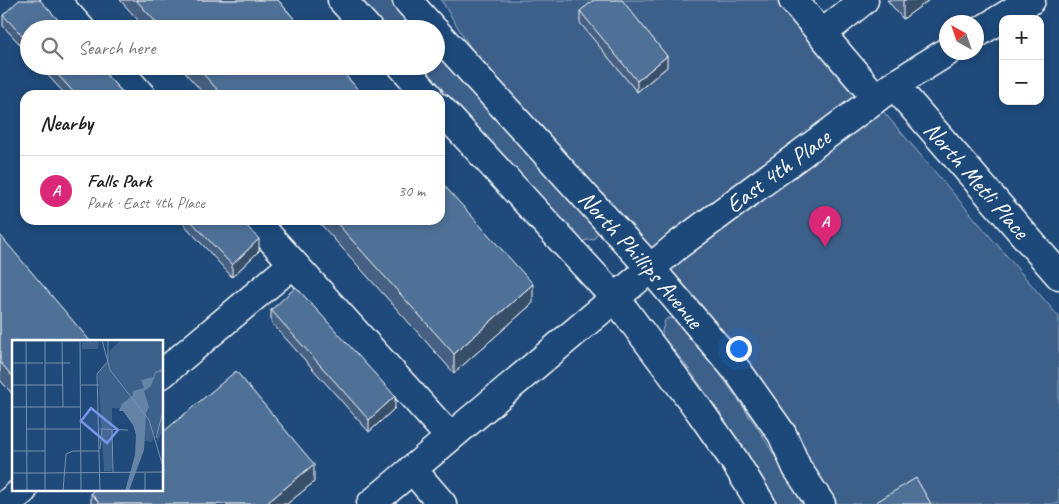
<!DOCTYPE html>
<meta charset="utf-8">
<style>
body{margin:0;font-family:Caveat,sans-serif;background:#f6f6f6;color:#222}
.controls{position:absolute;right:15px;top:15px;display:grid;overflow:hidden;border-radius:10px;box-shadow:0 2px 8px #0003}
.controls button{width:45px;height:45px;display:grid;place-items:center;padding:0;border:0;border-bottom:1px solid #e0e0e0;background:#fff;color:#222;font:25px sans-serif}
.compass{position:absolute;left:939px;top:15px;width:45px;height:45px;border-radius:50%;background:#fff;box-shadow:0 2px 8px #0003;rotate:320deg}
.you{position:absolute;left:738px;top:348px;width:18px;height:18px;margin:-12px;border:4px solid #fff;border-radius:50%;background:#1a73e8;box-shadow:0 0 0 8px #1a73e833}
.badge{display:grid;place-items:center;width:32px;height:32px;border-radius:50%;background:#db2777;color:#fff;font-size:16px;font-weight:700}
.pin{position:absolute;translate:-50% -41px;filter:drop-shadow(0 1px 2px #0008)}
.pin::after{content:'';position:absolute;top:26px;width:18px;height:15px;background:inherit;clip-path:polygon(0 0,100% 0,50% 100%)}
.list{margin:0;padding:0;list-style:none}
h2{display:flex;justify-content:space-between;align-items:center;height:65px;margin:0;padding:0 20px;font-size:21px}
h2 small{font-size:16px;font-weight:400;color:#767676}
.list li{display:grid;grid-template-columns:32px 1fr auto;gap:15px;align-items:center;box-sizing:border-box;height:70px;padding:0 20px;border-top:1px solid #e0e0e0}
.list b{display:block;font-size:19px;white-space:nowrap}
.list p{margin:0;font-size:16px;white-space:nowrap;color:#767676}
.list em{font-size:16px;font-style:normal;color:#767676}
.icon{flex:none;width:28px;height:28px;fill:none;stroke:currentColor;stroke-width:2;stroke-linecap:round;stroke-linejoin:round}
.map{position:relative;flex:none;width:1059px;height:504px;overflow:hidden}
.search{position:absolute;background:#fff;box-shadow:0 2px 8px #0003;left:20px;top:20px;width:425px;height:55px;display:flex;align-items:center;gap:12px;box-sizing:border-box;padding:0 18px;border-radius:28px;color:#767676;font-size:19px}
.panel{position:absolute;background:#fff;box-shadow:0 2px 8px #0003;left:20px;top:90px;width:425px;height:135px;border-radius:15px}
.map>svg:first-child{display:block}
.green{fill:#3c618b;stroke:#9eb0c5}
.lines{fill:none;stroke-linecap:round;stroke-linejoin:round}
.minor-casing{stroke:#fff;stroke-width:31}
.minor{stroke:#1f4a7a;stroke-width:28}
.wall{fill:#456182;stroke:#fff}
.shaded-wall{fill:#384f6a;stroke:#fff}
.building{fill:#507197;stroke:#fff}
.labels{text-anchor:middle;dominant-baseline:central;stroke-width:4.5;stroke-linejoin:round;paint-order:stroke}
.street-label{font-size:24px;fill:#fff;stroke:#1f4a7a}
.inset-road{fill:none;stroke:#7992af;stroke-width:1}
.view{fill:#7795e8;fill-opacity:0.15;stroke:#7795e8;stroke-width:2.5}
.inset-edge{fill:none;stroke:#fff;stroke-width:2.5}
</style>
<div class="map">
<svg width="1059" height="504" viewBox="0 0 1059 504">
<rect width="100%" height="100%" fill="#1f4a7a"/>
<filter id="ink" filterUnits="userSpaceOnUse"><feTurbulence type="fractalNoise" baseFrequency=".02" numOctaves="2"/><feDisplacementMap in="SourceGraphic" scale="10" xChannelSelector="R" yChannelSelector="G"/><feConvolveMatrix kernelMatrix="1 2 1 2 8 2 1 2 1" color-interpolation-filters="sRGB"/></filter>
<g filter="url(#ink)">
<!-- green -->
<g class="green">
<polygon points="360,0 390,0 417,29 387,29"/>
<polygon points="441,0 788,0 1059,317 1059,504 837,504 757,375 696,298 470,47"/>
<polygon points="436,50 596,226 598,232 594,239 583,241 577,237 421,66 436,66"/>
<polygon points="669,318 676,319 683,324 711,361 759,430 804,504 778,504 748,454 689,369 663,337 662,331 665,320"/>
</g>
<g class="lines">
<!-- minor casing -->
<g class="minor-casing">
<g id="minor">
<polyline points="55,0 81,29"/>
<polyline points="342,0 368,29"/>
<polyline points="407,0 433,29"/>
<polyline points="793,0 876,98"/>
<path id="s1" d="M 436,32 L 651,269 L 739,373 L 782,434 L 797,468 L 821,504"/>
<polyline points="822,34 864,0"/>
<polyline points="976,34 1031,0"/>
<polyline points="115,66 141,95"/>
<polyline points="402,66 428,95"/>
<path id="s2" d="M 894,85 L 1059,275"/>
<polyline points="440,108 616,299 699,410 734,460 761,504"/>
<polyline points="254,220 450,437"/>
<polyline points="162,374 293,264"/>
<polyline points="412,469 442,504"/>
<polyline points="9,502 23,490"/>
<path id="s3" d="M 371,504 L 678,245 L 894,85 L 947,52"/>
</g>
</g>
<!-- minor -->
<use href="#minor" class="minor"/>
</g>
<!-- wall -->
<g class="wall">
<polygon points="120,0 278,0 303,29 146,29"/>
<polygon points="887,0 929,0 903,19"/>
<polygon points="580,11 667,67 637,92 580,23"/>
<polygon points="3,15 64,29 29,29 29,54 3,26"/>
<polygon points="39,66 98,66 125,95 66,95"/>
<polygon points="179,66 337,66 363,95 205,95"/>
<polygon points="180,220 241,220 259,251 232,277"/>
<polygon points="317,220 440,220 533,303 454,373"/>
<polygon points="0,235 14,342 14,396 0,380"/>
<polygon points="271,310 395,408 369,432 271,322"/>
<polygon points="314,482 287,504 91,504 91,493"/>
</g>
<!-- shaded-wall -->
<g class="shaded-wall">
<polygon points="905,0 929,0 903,19 903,1"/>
<polygon points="667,56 667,67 637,92 637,81"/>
<polygon points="259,239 259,251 232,277 232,265"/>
<polygon points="533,284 533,303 454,373 454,354"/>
<polygon points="395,396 395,408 369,432 369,420"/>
<polygon points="314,464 314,482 287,504 266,504"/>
</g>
<!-- building -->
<g class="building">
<polygon points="19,0 40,0 64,26 62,27 63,29 29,29 29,43 3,15"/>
<polygon points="136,0 278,0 303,29 162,29"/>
<polygon points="594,0 622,0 667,56 637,81 580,11"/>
<polygon points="50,66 98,66 125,95 76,95"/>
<polygon points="196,66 337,66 363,95 222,95"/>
<polygon points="440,181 533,284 454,354 334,220 440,220"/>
<polygon points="190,220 241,220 259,239 232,265"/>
<polygon points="0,235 91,342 14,342 14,378 0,362"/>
<polygon points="296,287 395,396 369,420 271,310"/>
<polygon points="236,371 314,464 266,504 100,504 91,493 94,490 162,490 162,433"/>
<polygon points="916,478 931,504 873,504"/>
</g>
</g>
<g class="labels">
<!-- street labels -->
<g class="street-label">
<text stroke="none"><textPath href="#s3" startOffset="526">East 4th Place</textPath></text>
<text stroke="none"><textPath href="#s2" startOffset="126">North Metli Place</textPath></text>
<text stroke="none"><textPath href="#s1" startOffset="306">North Phillips Avenue</textPath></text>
</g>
</g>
<!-- overview -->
<g transform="translate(12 340)">
<rect width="151" height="151" fill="#1f4a7a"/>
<path d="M 70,0 L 87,0 L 86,9 L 70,9 ZM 109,0 L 151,0 L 151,88 L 146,102 L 143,93 L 140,102 L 126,100 L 126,90 L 113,69 L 100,68 L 100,128 L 99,131 L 92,131 L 86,32 L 97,21 L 98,10 Z" fill="#3c618b"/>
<path d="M 151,28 L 151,32 L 144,33 L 139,46 L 132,51 L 137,67 L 134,73 L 132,110 L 117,151 L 113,151 L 123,115 L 124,95 L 121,85 L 111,71 L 107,71 L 110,64 L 121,55 L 121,51 L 132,48 L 129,40 L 141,37 L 143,32 Z" fill="#6583a4"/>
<path class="inset-road" d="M 14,0 L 15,151M 68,0 L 69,151M 90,0 L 98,30 L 137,80 L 152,130M 0,1 L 68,1M 50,1 L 51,67M 0,23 L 31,23M 33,23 L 58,23M 0,45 L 51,45M 69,45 L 87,45M 0,67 L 68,67M 14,89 L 69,89M 88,89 L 116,90M 100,89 L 101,132M 144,98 L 152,67M 88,109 L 90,90M 0,111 L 33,111M 0,133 L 33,133M 33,133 L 152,132M 33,151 L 33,0M 51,151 L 54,114 L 61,111 L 87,111M 88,151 L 85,34 L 96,21 L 96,0M 133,151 L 133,133"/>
<path class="view" d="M 79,68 L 106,90 L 95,103 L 69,81 Z"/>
<rect width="151" height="151" class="inset-edge"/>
</g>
</svg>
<div class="controls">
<button>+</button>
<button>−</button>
</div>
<svg class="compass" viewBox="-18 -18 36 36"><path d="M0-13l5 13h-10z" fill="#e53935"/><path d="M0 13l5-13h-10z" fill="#767676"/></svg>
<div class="you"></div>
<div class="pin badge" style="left:825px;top:247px">A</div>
<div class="search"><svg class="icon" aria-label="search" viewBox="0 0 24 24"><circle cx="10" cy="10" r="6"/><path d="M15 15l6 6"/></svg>Search here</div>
<section class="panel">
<h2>Nearby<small></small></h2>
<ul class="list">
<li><span class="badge">A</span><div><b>Falls Park</b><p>Park · East 4th Place</p></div><em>30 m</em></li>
</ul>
</section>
</div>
